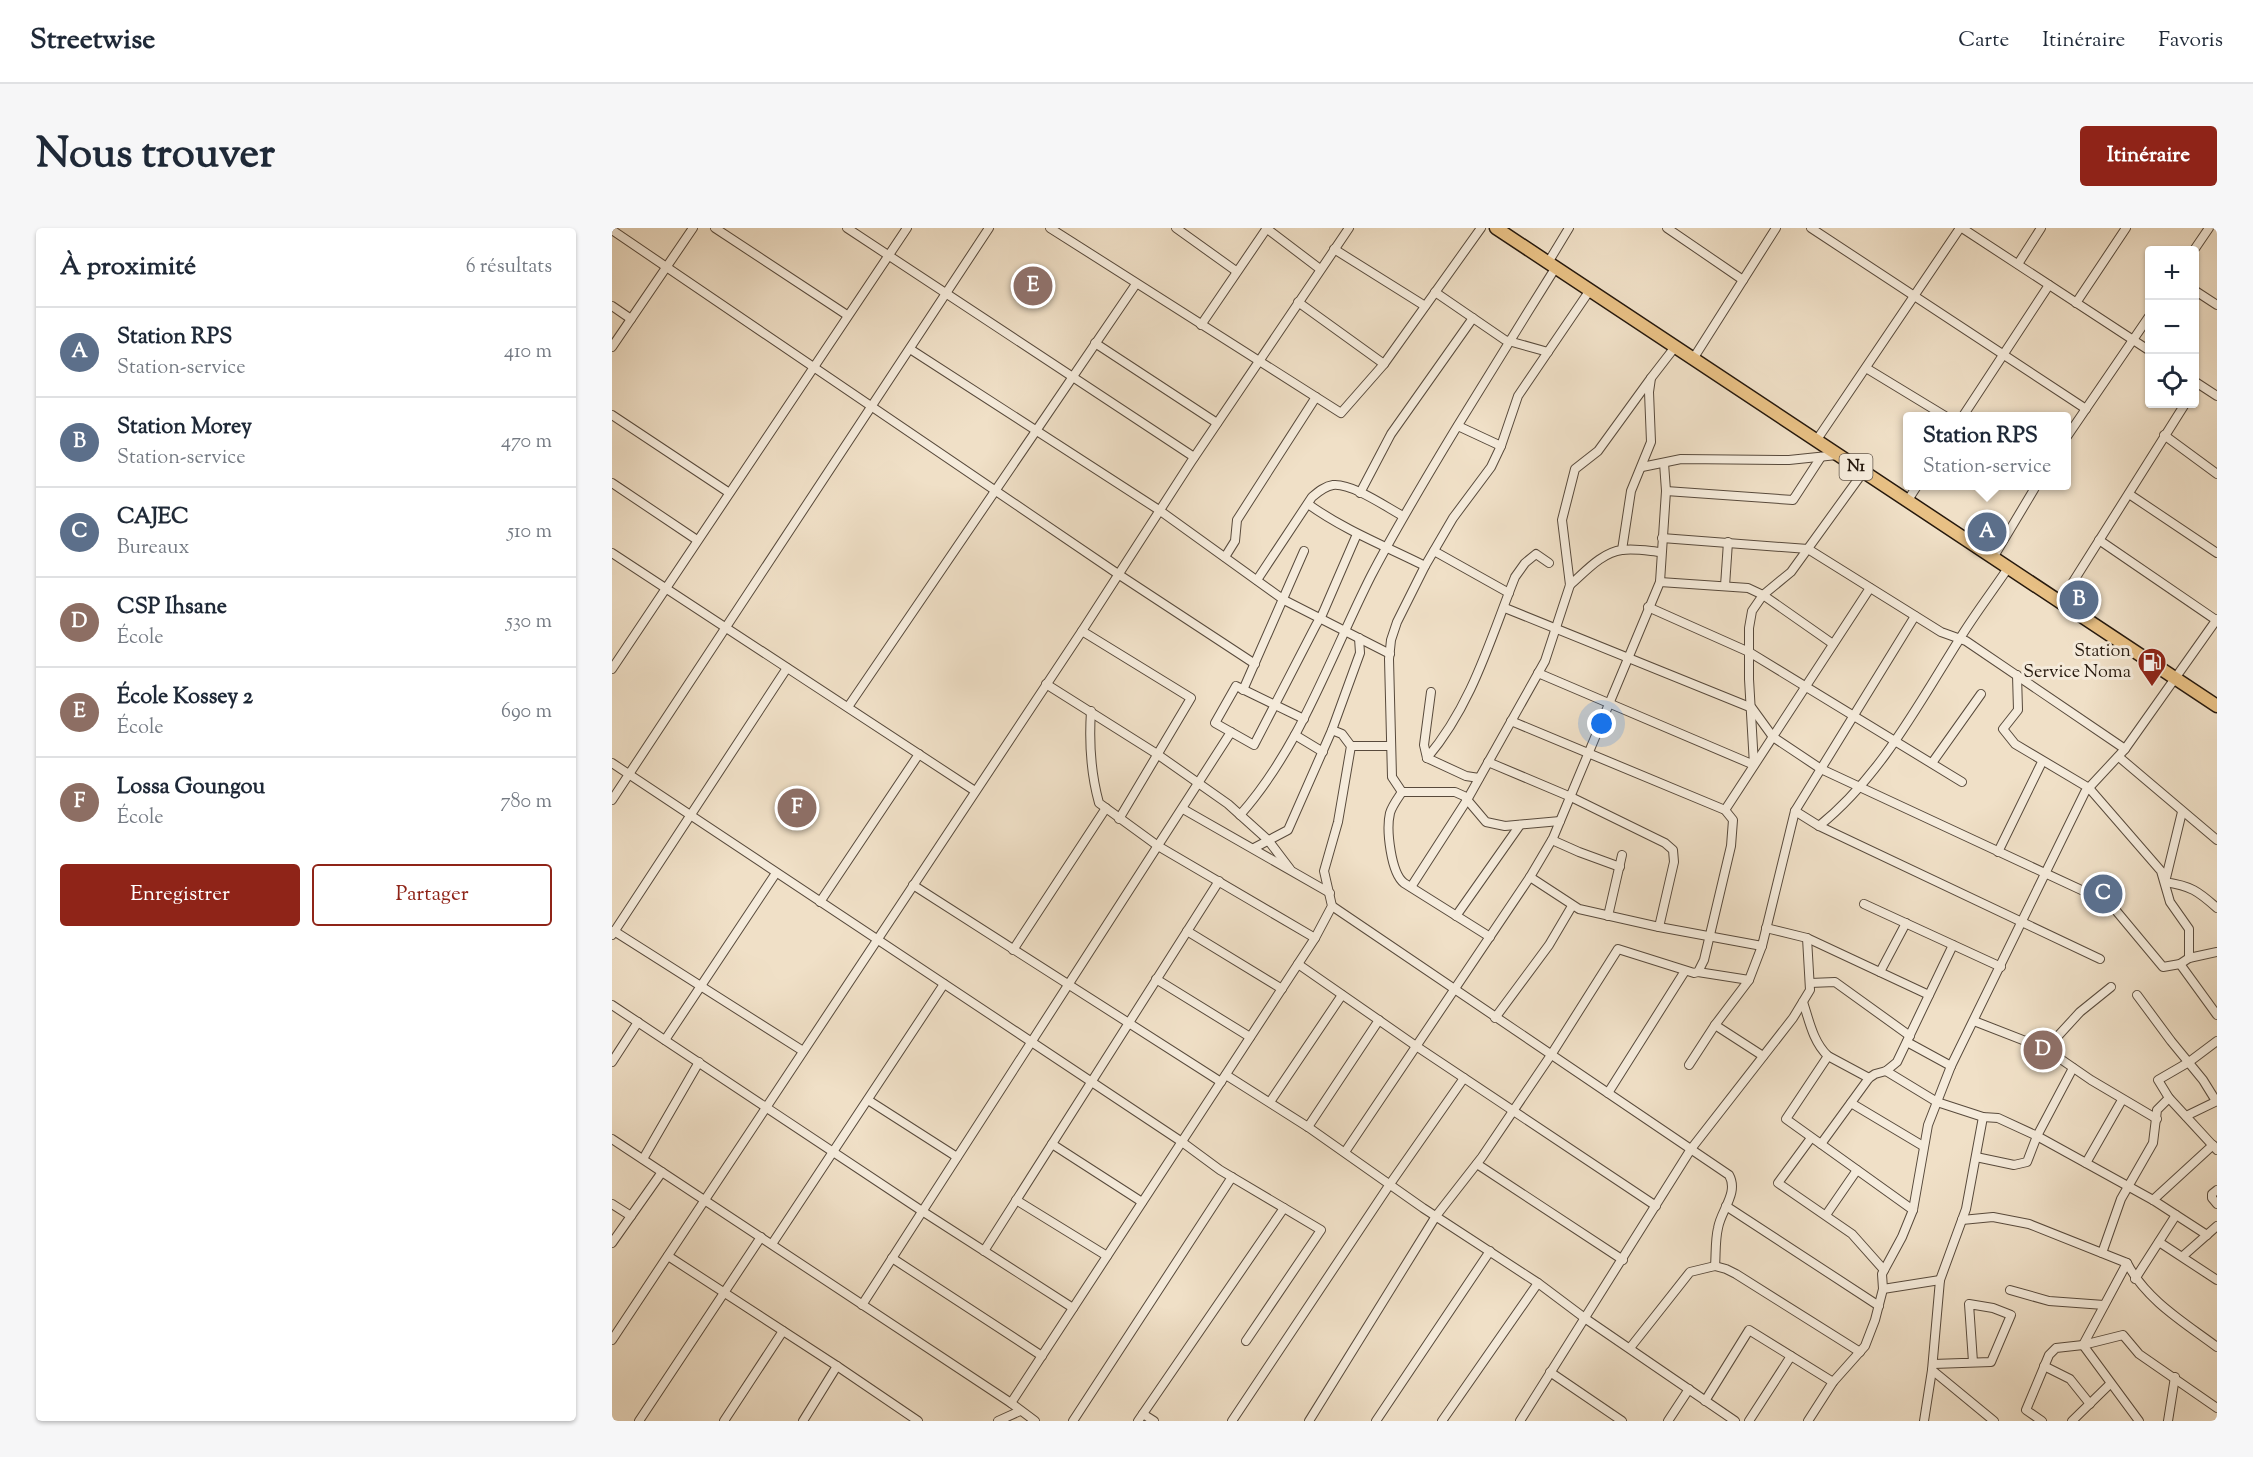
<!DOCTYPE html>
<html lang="fr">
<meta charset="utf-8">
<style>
body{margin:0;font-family:"Sorts Mill Goudy",serif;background:#f6f6f7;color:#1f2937}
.controls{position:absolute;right:18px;top:18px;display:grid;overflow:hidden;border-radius:6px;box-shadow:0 2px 4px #0004}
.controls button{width:54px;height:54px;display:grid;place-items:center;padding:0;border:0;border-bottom:2px solid #e0e1e3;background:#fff;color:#1f2937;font:30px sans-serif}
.you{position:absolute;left:990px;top:496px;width:21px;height:21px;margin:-15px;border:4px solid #fff;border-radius:50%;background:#1a73e8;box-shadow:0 0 0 9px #1a73e833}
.badge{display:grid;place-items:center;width:39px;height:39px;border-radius:50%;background:#8f2418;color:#fff;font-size:20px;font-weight:700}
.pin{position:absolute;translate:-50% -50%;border:3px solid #fff;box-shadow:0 2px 6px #0006}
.popup{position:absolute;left:1291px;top:184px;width:168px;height:78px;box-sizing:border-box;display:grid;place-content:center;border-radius:6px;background:#fff;filter:drop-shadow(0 2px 4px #0005);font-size:20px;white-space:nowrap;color:#747a83}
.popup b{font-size:22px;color:#1f2937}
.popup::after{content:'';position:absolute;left:50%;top:100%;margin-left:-12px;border:12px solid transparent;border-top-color:#fff}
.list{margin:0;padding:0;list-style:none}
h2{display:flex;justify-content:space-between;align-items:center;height:78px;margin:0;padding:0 24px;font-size:26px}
h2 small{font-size:20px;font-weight:400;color:#747a83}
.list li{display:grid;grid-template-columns:39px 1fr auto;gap:18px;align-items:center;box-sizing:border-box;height:90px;padding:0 24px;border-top:2px solid #e0e1e3}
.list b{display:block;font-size:22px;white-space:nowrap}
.list p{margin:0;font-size:20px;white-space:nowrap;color:#747a83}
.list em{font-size:20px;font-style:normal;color:#747a83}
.actions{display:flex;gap:12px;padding:18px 24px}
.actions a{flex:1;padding:14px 0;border:2px solid #8f2418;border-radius:6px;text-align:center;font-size:21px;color:#8f2418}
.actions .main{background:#8f2418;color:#fff}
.icon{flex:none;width:33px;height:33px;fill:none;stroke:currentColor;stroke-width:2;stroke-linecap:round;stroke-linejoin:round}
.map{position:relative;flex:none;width:1605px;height:1193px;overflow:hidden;border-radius:6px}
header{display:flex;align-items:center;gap:36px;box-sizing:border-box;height:84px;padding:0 30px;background:#fff;border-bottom:2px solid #e0e1e3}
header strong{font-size:28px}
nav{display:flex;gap:33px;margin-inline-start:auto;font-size:21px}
.intro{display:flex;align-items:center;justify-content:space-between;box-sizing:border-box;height:144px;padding:0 36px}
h1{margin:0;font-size:42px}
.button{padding:15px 27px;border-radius:6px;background:#8f2418;color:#fff;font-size:21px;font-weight:700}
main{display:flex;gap:36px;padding:0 36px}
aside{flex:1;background:#fff;border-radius:6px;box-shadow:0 2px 4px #0004}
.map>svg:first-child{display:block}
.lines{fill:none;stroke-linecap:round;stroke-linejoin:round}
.minor-casing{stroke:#584a3c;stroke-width:10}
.primary-casing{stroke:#25180d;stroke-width:15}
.minor{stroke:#f5ebdb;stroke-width:8}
.primary{stroke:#e8c084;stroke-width:12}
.labels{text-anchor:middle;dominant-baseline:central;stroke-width:6;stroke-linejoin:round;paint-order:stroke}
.shield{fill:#f5ebdb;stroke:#63574b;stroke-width:1.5}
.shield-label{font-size:16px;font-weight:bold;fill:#25180d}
.poi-label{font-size:18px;fill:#25180d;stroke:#f5ebdb;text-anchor:end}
</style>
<header>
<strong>Streetwise</strong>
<nav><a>Carte</a><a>Itinéraire</a><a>Favoris</a></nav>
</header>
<div class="intro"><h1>Nous trouver</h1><a class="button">Itinéraire</a></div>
<main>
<aside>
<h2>À proximité<small>6 résultats</small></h2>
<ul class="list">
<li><span class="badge" style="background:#5c6f8a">A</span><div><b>Station RPS</b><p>Station-service</p></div><em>410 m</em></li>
<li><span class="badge" style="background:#5c6f8a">B</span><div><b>Station Morey</b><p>Station-service</p></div><em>470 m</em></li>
<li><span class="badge" style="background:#5c6f8a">C</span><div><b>CAJEC</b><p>Bureaux</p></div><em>510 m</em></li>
<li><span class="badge" style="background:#8d6e63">D</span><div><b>CSP Ihsane</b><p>École</p></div><em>530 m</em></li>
<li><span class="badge" style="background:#8d6e63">E</span><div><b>École Kossey 2</b><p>École</p></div><em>690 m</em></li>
<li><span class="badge" style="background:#8d6e63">F</span><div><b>Lossa Goungou</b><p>École</p></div><em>780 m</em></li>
</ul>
<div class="actions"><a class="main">Enregistrer</a><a>Partager</a></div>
</aside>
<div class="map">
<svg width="1605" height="1193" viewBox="0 0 1605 1193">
<rect width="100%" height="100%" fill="#f0e0c7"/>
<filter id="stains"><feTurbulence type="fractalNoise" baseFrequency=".00333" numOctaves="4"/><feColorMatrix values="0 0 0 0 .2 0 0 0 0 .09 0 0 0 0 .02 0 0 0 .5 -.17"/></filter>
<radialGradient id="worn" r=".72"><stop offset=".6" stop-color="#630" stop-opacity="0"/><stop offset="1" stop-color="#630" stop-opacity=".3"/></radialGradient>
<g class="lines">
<!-- minor casing -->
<g class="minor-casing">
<g id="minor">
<polyline points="103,0 235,87"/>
<polyline points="235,0 582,229"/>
<polyline points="438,0 729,185 772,136 869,0"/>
<polyline points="564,0 624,43"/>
<polyline points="654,0 708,41"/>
<polyline points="1055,0 1131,52"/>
<polyline points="1199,0 1474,181"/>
<polyline points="1350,0 1538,123"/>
<polyline points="0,2 506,346 643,436"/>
<polyline points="722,21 813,78"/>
<polyline points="1582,22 1597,0"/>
<polyline points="937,33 957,0"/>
<polyline points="1406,36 1429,0"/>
<polyline points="1582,62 1605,77"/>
<polyline points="823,64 893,112 936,124"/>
<polyline points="686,74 772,136"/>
<polyline points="1464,75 1514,0"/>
<polyline points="0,78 19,91"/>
<polyline points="589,97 655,0"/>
<polyline points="483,115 605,195"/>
<polyline points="0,119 81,0"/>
<polyline points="298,121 547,282 672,372 778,426"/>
<polyline points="1081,131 1164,0"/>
<polyline points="1254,140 1333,188"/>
<polyline points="1582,153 1605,168"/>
<polyline points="0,187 116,264"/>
<polyline points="1351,188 1437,57"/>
<polyline points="846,198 889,218"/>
<polyline points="1552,207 1605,246"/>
<polyline points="1454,210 1538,87"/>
<polyline points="1204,213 1348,0"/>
<polyline points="1030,239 1069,231 1177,232 1225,227"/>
<polyline points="0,255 85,312"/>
<polyline points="1054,263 1181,272 1209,229"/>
<polyline points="748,265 779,206 861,90"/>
<polyline points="1517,266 1605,325"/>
<polyline points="1296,272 1305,258"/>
<path d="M 696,276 C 732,302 773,318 813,338"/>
<polyline points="1050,310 1196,321 1329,404 1354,413 1513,521"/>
<polyline points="1487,312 1604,392"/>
<polyline points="1010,322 1019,263 1039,214 1037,164 1039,150 1063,119"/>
<polyline points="822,323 897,365"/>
<polyline points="0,325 363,563"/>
<polyline points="613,329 623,313 625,292 704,169"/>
<polyline points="1381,330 1424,258"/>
<path d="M 645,352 L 700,269 C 706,264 713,258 721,257 C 740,255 774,279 791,288"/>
<polyline points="1048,354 1136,360 1151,367 1221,416"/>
<path d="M 958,357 C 972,345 990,324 1010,322 C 1022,320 1037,323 1049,324"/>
<polyline points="1113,358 1116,314"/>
<polyline points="1449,373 1573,176"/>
<polyline points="1036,379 1137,424 1350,554"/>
<polyline points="893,380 1140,480 1161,509 1209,541 1493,673 1501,679 1551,739 1568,736 1577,730 1605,724"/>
<polyline points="470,403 579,470 507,591"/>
<polyline points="0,441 295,0"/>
<polyline points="926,445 1142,537 1137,451 1137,400 1140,383 1151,367 1179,344 1252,243"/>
<polyline points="1405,447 1406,482 1391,501 1403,516 1477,560 1549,643 1558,674 1577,701 1577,730"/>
<polyline points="434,456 545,526 616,576 656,612 678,641"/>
<polyline points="631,462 692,323"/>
<polyline points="236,479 524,56"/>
<path d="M 479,483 C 477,513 479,546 487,575 L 546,618 L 703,710"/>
<path d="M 692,491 C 669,480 647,469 624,458 L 603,495 L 642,517 L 704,397 L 710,387 L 745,306"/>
<polyline points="683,507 711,524"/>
<polyline points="739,518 778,518"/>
<polyline points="1507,529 1605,612"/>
<path d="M 815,530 C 860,477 878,412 903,349 L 913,335 L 924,326 L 937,335"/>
<polyline points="815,530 812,517 819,464"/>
<polyline points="815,530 854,548 867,550"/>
<polyline points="876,534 959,569 1053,615 1061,622 1062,634 1047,699"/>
<polyline points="0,535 570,914 608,942 709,1002 634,1113"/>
<polyline points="1320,535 1369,466"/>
<polyline points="790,564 843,564 852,568 874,594 893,598 948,593"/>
<polyline points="0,572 377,0"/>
<polyline points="571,581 718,665"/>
<polyline points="1113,582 1258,360"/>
<polyline points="1183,583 1207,598 1488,731"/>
<path d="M 1570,584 L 1553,654 C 1579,658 1586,663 1605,680"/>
<path d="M 628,587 C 689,518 718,429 759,348 C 785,298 814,250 843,202 C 877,147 910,93 944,39"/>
<path d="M 1207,598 C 1268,549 1306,477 1347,412 C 1362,387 1380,364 1396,340"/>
<polyline points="940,612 967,624 1008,639"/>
<polyline points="642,620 676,602 720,502 748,425 747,410"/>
<polyline points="1386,624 1430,534"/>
<polyline points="918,649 967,681 1047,699 1150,718"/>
<polyline points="301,657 609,854"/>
<polyline points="799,659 855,572 933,433 958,357 950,292 963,241 986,223 1039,150"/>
<polyline points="208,674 307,526"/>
<polyline points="1252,676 1389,739"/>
<path d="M 720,678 L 1117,947 C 1127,965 1109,982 1106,1000 C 1103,1013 1104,1026 1103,1038"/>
<polyline points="844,688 908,597"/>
<polyline points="996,688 1010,627"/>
<polyline points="1154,700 1195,710 1317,767"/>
<polyline points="2,703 191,823"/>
<polyline points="575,703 670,761"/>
<polyline points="0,707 175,440"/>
<path d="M 878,709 L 792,655 C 779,645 774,602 778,585 C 780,578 786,570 790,564 L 780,549 L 777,431 L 779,412 L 785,394 L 813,338 L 841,290 L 879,239 L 889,218 L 906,168 L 978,62"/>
<polyline points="401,722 494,580"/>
<polyline points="686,736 804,818 1044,978"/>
<polyline points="1568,736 1605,787"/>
<polyline points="1086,744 1137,752"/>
<polyline points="1268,744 1294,695"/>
<polyline points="544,751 638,809"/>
<polyline points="1198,755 1223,754 1298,808"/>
<polyline points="1525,767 1559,813 1591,852 1604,873"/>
<path d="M 1191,774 C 1197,792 1201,814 1216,828 L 1257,850"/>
<polyline points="0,777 310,983 461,1080"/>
<polyline points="883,790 937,717 960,678"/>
<polyline points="1362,793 1434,821 1479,852 1545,891"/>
<polyline points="1103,797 1151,828"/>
<polyline points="53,812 164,645"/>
<polyline points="1605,813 1577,834 1546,852 1557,870 1605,922"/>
<polyline points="1295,814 1339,838"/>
<polyline points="1434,821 1468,784 1499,759"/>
<polyline points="1216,828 1174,891 1301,982"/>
<polyline points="0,834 26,794"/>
<polyline points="1077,837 1103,797 1137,752 1150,718 1183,583 1303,388"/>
<polyline points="1274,843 1325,874 1371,889 1386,890 1425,908 1541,972 1595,1007"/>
<polyline points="614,847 696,899 811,980 926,1055 974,1091 1123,1193"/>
<polyline points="996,865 1073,743"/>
<polyline points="256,872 345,929"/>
<polyline points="658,874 730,767"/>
<polyline points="1239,875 1311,918"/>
<polyline points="1574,888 1605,873"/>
<polyline points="1371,889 1354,981 1328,1052 1320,1142 1382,1193"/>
<polyline points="696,899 767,792"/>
<polyline points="1199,910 1166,955 1240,1006 1272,1042"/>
<polyline points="0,911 399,1175 423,1193"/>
<polyline points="440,916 530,974"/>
<polyline points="1209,916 1257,850 1263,846 1274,843 1285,834 1341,717"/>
<polyline points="733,924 918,649 941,610 1048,354 1054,263 1052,235"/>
<polyline points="1364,929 1402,937 1415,934 1425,908 1461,840"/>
<polyline points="31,931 87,834"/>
<polyline points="1474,935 1510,872"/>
<polyline points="865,936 1011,1032"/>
<polyline points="1605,962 1600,966 1600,970 1605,976"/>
<polyline points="404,972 495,1028"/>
<polyline points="1541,972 1601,917"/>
<polyline points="0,976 19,988"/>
<polyline points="1114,978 1267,1078"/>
<polyline points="1214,987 1245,942"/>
<path d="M 1350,992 L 1381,989 L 1417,996 L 1515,1035 C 1534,1072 1573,1095 1605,1119"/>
<polyline points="1547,1014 1605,1052"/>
<polyline points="0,1015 50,944"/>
<polyline points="160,1016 332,756"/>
<polyline points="372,1023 607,653"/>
<polyline points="1490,1025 1509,971 1541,915 1545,882 1557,870"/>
<polyline points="56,1028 225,1138 306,1193"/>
<polyline points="1571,1028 1605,998"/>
<polyline points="280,1030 430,1128"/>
<polyline points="1523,1051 1564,987"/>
<polyline points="1271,1061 1328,1052"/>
<polyline points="1398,1062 1437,1073 1492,1077"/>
<polyline points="250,1077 619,504"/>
<polyline points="0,1112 470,403 579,234 737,0"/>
<polyline points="1471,1117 1527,1193"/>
<polyline points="1471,1117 1515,1035"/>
<polyline points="1018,1120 1078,1044 1103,1038 1114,1041 1124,1046 1248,1124"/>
<polyline points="1321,1136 1379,1134 1399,1087 1381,1080 1357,1076 1361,1134"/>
<polyline points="1432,1138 1458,1151 1478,1176"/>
<polyline points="938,1144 1010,1193"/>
<polyline points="1093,1173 1137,1102 1221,1154"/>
<polyline points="399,1175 703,710 720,678 712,643 726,594 739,518 730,506 720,502"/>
<polyline points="531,1186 542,1193"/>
<polyline points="27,1193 149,1009"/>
<polyline points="112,1193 171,1103"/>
<polyline points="191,1193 225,1138"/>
<polyline points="386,1193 408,1183"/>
<polyline points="461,1193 620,949"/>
<polyline points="526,1193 672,980"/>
<polyline points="620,1193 778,956 852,850"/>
<polyline points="697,1193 824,988 870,929 939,827 1006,721 1082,745 1086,744 1092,732 1119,618 1121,592 1113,582 899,493"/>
<polyline points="764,1193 878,1023"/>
<polyline points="830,1193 926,1055"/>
<polyline points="908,1193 1079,921 1181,790 1198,762 1195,710"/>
<polyline points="1056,1193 1077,1161"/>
<polyline points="1137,1193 1179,1128"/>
<polyline points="1196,1193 1221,1154 1253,1118 1263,1092 1271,1061 1270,1046 1290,1009 1301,982 1316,897 1339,838 1473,564 1513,521 1605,391"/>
<polyline points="1312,1193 1320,1142"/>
<polyline points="1430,1193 1414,1182 1437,1127 1444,1120 1471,1117 1511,1107 1527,1126 1605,1180"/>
<polyline points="1460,1193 1498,1156"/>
<polyline points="1556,1193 1563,1149"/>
</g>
</g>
<!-- primary casing -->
<g class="primary-casing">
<polyline id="primary" points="884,0 1605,478"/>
</g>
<!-- minor -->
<use href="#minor" class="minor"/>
<!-- primary -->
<use href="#primary" class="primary"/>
</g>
<!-- icons -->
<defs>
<g id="fuel-pin" transform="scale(1.5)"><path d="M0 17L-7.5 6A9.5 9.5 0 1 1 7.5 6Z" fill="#8f2418" stroke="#f5ebdb"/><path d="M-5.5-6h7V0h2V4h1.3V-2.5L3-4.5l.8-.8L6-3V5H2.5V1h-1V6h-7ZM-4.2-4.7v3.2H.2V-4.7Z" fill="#fff"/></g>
</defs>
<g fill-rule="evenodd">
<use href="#fuel-pin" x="1540" y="434"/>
</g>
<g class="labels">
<!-- shield labels -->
<rect class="shield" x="1227.5" y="226" width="33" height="26" rx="4.5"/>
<g class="shield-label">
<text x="1244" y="239">N1</text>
</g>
<!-- poi labels -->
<g class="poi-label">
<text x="1519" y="424">Station<tspan x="1519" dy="21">Service Noma</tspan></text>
</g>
</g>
<rect width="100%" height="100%" filter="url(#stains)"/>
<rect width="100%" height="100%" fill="url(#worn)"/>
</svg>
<div class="controls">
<button>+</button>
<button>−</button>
<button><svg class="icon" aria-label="locate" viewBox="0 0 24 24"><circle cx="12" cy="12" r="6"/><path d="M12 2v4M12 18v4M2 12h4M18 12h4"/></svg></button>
</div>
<div class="you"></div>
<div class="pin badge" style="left:1375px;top:304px;background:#5c6f8a">A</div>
<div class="popup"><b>Station RPS</b>Station-service</div>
<div class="pin badge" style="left:1467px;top:372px;background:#5c6f8a">B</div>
<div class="pin badge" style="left:1491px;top:666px;background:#5c6f8a">C</div>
<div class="pin badge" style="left:1431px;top:822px;background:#8d6e63">D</div>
<div class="pin badge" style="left:421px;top:58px;background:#8d6e63">E</div>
<div class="pin badge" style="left:185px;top:580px;background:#8d6e63">F</div>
</div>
</main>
